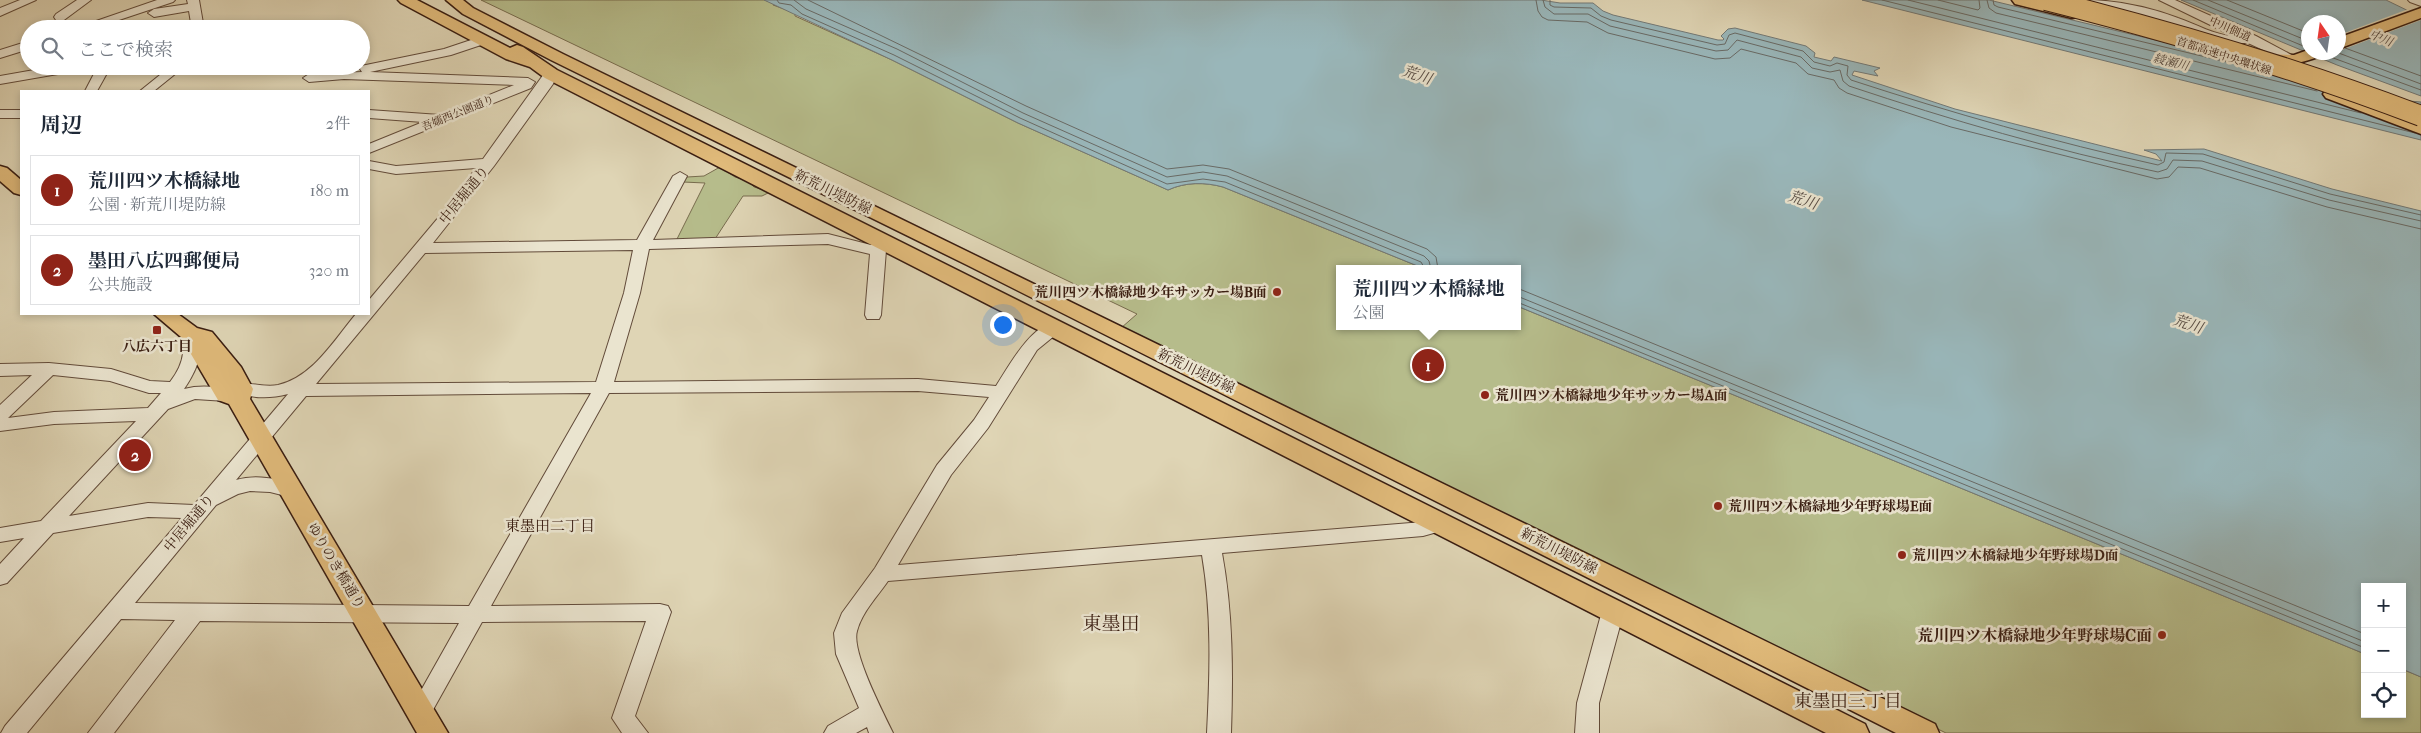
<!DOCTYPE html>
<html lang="ja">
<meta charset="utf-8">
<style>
body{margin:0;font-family:"IM FELL French Canon","Noto Serif JP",serif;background:#f6f6f7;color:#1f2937}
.controls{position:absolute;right:15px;bottom:15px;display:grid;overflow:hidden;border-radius:0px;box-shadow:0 2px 8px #0003}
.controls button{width:45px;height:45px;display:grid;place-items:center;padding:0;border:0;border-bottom:1px solid #e0e1e3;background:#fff;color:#1f2937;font:25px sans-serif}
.compass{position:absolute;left:2301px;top:15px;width:45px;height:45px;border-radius:50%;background:#fff;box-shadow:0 2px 8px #0003;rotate:347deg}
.you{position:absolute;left:1002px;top:324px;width:18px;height:18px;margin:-12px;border:4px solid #fff;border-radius:50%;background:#1a73e8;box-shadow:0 0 0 8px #1a73e833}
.badge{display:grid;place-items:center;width:32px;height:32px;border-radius:50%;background:#8f2418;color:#fff;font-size:16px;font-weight:700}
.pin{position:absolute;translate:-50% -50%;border:2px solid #fff;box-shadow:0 1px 5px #0006}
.popup{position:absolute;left:1336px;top:265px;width:185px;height:65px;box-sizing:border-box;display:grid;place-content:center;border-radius:0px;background:#fff;filter:drop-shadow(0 1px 4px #0005);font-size:16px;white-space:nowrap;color:#747a83}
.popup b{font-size:19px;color:#1f2937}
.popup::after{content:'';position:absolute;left:50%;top:100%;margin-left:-10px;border:10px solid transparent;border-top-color:#fff}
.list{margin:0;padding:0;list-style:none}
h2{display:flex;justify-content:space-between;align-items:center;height:65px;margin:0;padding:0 20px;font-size:21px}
h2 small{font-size:16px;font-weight:400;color:#747a83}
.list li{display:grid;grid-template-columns:32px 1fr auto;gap:15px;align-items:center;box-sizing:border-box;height:70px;margin:0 10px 10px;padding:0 10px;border:1px solid #e0e1e3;border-radius:0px}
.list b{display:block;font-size:19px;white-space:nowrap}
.list p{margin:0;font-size:16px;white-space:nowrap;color:#747a83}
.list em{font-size:16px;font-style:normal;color:#747a83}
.icon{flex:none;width:28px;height:28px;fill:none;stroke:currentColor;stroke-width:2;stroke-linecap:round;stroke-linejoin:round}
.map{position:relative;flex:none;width:2421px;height:733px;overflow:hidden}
.search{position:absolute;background:#fff;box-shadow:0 2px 8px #0003;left:20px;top:20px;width:350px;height:55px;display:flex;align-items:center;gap:12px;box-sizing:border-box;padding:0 18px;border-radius:28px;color:#747a83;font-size:19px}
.panel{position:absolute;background:#fff;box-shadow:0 2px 8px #0003;left:20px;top:90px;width:350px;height:225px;border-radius:0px}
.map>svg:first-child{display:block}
.green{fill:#b6bc8b;stroke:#786c4e}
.water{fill:#99b6b9;stroke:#737976;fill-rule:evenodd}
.pier{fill:#dfd5b5}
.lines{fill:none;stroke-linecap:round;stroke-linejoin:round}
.shore{stroke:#696a65;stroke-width:1}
.minor-casing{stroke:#624b3a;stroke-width:2}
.major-casing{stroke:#391d11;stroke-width:3}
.highway-casing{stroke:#391d11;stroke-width:3}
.minor{fill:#eae4cf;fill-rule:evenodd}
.major{fill:#e0ba7a;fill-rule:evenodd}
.highway{fill:#e0ba7a;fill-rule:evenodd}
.highway-bridge-casing{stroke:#391d11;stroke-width:22;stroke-linecap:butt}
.highway-bridge{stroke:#e0ba7a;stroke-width:20}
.poi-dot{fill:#8f2418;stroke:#eae4cf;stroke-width:2}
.labels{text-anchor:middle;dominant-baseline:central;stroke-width:5;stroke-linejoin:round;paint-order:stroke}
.far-street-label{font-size:11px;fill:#391d11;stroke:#eae4cf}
.far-water-label{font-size:12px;font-style:italic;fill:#564b43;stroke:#eae4cf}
.street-label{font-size:14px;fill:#391d11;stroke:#eae4cf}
.poi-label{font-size:14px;font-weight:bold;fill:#391d11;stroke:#eae4cf;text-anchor:start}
.water-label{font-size:15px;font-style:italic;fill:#564b43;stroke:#eae4cf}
.neighbourhood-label{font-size:15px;fill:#391d11;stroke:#eae4cf}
.near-poi-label{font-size:16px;font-weight:bold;fill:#391d11;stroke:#eae4cf;text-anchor:end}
.near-neighbourhood-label{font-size:18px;fill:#391d11;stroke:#eae4cf}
.near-quarter-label{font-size:19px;fill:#391d11;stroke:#eae4cf}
</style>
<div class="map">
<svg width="2421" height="733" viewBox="0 0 2421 733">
<rect width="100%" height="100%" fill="#dfd5b5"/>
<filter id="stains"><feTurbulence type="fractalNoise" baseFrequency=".004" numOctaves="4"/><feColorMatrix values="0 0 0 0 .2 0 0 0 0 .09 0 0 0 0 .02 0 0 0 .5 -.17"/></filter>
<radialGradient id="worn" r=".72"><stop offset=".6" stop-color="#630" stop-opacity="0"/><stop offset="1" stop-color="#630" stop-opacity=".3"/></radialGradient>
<!-- green -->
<g class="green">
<path d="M 481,0 L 764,0 L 774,3 L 773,5 L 795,13 L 795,16 L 892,60 L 1018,123 L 1168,190 C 1185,182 1205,182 1223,187 L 1425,269 L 1339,269 L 1339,326 L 1517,326 L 1517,306 L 2365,654 L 2365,714 L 2402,714 L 2402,669 L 2421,677 L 2421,733 L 1946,733 L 1121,328 L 1137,314 Z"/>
<polygon points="720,167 735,177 748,181 754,187 770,192 762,196 743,196 715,239 676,241 705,183 683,182 687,177 704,176"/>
</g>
<!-- water -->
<g class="water">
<path d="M 764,0 L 1541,0 L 1560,3 L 1593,3 L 1603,11 L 1613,15 L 1718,40 L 1723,40 L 1724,39 L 1721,36 L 1728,29 L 1735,28 L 1806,46 L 1815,53 L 1814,57 L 1831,61 L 1834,57 L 1880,68 L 1874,71 L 1878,76 L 1854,71 L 1852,75 L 1955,109 L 2162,161 L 2156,154 L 2144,150 L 2204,149 L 2332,189 L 2421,211 L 2421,677 L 2402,669 L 2402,587 L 2365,587 L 2365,654 L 1517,306 L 1517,269 L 1425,269 L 1223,187 C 1205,182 1185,182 1168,190 L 1018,123 L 892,60 Z"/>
<polygon points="1862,0 1989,0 2409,101 2421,102 2421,140"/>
<path d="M 2181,0 L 2386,0 L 2421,17 L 2421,96 L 2337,65 ZM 2308,22 L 2338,22 L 2338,52 L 2308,52 Z"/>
</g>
<!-- pier -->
<polygon class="pier" points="2411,8 2421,14 2421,20 2339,51 2339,35"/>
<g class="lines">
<!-- shore -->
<g class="shore">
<polyline points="777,0 779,3 791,5 802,14 894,55 1020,118 1167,184 1203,179 1225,182 1421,262 1425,269"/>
<polyline points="794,0 806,9 897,49 1023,113 1167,177 1203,172 1227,176 1424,256 1429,261 1431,269"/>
<polyline points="808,0 1026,106 1167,169 1203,165 1229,169 1427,249 1436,257 1438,269"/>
<polyline points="1536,0 1538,11 1542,17 1548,20 1587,22 1608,33 1715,59 1730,58 1741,49 1796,63 1808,74 1834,80 1839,88 1847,93 1951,127 2157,179 2169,177 2178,167 2200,168 2327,207 2421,229"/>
<path d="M 1543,0 L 1545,7 L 1554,14 L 1588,14 L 1610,26 L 1716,51 L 1728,50 L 1737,40 L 1801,57 L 1812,68 L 1830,72 L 1840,70 L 1843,81 L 1849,86 C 1951,120 2053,150 2158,172 L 2167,169 L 2173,160 L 2202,161 L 2329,200 L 2421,221"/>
<path d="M 1550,0 L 1550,5 L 1554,7 L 1591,8 L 1601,16 L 1611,20 L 1717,45 L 1725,44 L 1729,35 L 1735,33 L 1803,51 L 1814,62 L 1830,66 L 1837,63 L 1848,66 L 1847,75 L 1851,80 C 1952,113 2054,142 2158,165 L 2164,162 L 2166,153 L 2203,154 L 2330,194 L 2421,215"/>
<polyline points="1882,0 2415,133"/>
<polyline points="1908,0 2361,113"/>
<polyline points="1938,0 1978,10 1980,8 1979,0"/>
<polyline points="1987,0 1989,8 1996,13 2317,91"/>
<polyline points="1993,0 1994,5 1998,7 2239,65"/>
<polyline points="2193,0 2308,48"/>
<polyline points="2208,0 2308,41"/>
<polyline points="2227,0 2308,33"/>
<polyline points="2345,48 2421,76"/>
<polyline points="2336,52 2421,84"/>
<polyline points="2325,55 2421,90"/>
<polyline points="1517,288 2365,634"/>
<polyline points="1517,296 2365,642"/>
<polyline points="1517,302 2365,648"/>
</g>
<!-- minor casing -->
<g class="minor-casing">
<g id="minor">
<polygon points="20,0 36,0 0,16 0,8"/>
<polygon points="77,0 91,0 64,20 56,20 54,17 56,14"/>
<polygon points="157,0 175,0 173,2 92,29 73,29"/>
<polygon points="187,0 199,0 204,29 192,29 189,11 154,17 148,13 154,9 188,4"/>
<path d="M 2084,0 C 2116,0 2149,7 2178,18 C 2196,24 2214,35 2233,36 L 2159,0 L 2175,0 L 2256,36 L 2301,60 L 2299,63 L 2291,63 L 2248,43 L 2230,43 L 2215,40 L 2156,19 L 2086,2 Z"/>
<polygon points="2408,0 2421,0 2421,6 2410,2"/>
<polygon points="483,36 487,37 489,40 487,43 451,55 370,72 528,78 535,82 531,88 369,153 369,144 423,122 369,118 369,110 440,115 514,85 344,79 309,82 303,78 309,74 362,72 360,69 361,66 444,49"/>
<polygon points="29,41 29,49 0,58 0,50"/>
<polygon points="57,66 87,66 81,70 0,84 0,76"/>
<polygon points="98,66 111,66 97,91 85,91"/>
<polygon points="171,66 185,66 154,91 140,91"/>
<path d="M 551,70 L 557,74 L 553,84 L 494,166 L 433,243 L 637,240 L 673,176 L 680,172 L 687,176 L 653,240 L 828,234 L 871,245 L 887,238 L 895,243 L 886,250 L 881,315 L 879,319 L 867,319 L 865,315 L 870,254 L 828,244 L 649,249 L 640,293 L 614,382 L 918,379 L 996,386 C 1008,368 1034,318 1059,324 L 1061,328 L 1059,332 L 1037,350 L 988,428 L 951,475 L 898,565 L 1423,522 L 1441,517 L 1448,519 L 1451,524 L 1448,529 L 1423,536 L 1222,553 C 1233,613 1233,673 1231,733 L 1207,733 C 1210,673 1212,614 1202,555 L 888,581 C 877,597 862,612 857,631 C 851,651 883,712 893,733 L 869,733 L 867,727 L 856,733 L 824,733 L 828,726 L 859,708 L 836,654 L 834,633 L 842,613 L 875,568 L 937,465 L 974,420 L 989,397 L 918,391 L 609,393 L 491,606 L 660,604 L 668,606 L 671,612 L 635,716 L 648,733 L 622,733 L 612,718 L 646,621 L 482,622 L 429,717 L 421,720 L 413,717 L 410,710 L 459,623 L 200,621 L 114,733 L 88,733 L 175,620 L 121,619 L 27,733 L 1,733 L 5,726 L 182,518 L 148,517 L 53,533 L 7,583 L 0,585 L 0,564 L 24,538 L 0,542 L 0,528 L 41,521 L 136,421 L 54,424 L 0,431 L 0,405 L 32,375 L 0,376 L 0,364 L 49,363 L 111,369 L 150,381 L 170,382 C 177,373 182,363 183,353 C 183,345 179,336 183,329 L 195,329 C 208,348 195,373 184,389 C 200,385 216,386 232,391 L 235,395 L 232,399 L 226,401 L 195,399 L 168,409 L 69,516 L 148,503 L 194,505 L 288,394 C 269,399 254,398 236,393 L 233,389 L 236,385 C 249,381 263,388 278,385 C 313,377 334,340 356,314 L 369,314 L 369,300 L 449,205 L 476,168 L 396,174 L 369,169 L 369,161 L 396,166 L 483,159 L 546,71 ZM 633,250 L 624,293 L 596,382 L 316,384 L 425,253 ZM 53,375 L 110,381 L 149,393 L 161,393 L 148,408 L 54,412 L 8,418 ZM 591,393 L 469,606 L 135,603 L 216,505 L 238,494 L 250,491 L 270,492 L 290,497 L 297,495 L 300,490 L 297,485 C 277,479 257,474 236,480 L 306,396 Z"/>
<rect x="0" y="110" width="21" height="8"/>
<polygon points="1613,603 1621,605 1624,611 1599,703 1599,733 1575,733 1577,703 1602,611 1605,605"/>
</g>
</g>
<!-- major casing -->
<g class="major-casing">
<g id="major">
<polygon points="398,0 417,0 510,48 517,45 523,47 557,70 1865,724 1869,733 1826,733 545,78 530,67 506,59 401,3"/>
<polygon points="446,0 463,0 473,8 563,54 1935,724 1939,733 1896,733 967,265 551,60 463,14"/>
<polygon points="2421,8 2421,18 2338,49 2338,38"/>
<path d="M 2308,50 L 2308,52 L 2325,52 L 2323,55 C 2298,65 2283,67 2256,60 L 2254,57 L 2256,54 L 2294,55 Z"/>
<polygon points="0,166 7,168 21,180 21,195 14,193 0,181"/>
<polygon points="154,314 178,314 197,328 212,332 241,367 253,389 250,399 448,733 417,733 229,404 218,400 181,337"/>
</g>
</g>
<!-- highway casing -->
<g class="highway-casing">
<g id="highway">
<polygon points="2012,0 2042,0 2078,9 2081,13 2078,17 2072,18 2015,4"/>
<polygon points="2333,88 2421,121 2421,134 2326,98 2323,94 2326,90"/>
</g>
</g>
<!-- minor -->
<use href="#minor" class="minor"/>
<!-- major -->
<use href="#major" class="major"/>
<!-- highway -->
<use href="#highway" class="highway"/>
<!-- highway-bridge casing -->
<g class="highway-bridge-casing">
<path id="highway-bridge" d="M 2046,0 C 2173,32 2298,69 2421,116"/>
</g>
<!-- highway-bridge -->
<use href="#highway-bridge" class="highway-bridge"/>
</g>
<!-- markers -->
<g class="poi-dot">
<circle cx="1277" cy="292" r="5"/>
<rect x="152" y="325" width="10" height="10" rx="2.5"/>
<circle cx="1485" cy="395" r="5"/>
<circle cx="1718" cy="506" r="5"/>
<circle cx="1902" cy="555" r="5"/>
<circle cx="2162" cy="635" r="5"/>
</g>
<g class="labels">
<!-- far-street labels -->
<g class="far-street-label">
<text transform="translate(2230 29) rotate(24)">中川側道</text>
<text transform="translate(2224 56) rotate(18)">首都高速中央環状線</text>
<text transform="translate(458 113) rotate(-22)">吾嬬西公園通り</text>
</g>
<!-- far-water labels -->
<g class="far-water-label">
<text transform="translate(2381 38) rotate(22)">中川</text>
<text transform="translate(2171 62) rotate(14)">綾瀬川</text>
</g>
<!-- street labels -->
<g class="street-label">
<text transform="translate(833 192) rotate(26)">新荒川堤防線</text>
<text transform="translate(464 195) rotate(-51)">中居堀通り</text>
<text transform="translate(1196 371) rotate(26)">新荒川堤防線</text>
<text transform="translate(189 523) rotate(-50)">中居堀通り</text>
<text transform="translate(1559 551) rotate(27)">新荒川堤防線</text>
<text transform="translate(336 566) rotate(59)">ゆりのき橋通り</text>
</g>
<!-- poi labels -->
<g class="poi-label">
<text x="1267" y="292" text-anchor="end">荒川四ツ木橋緑地少年サッカー場B面</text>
<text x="157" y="346" text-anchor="middle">八広六丁目</text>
<text x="1495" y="395">荒川四ツ木橋緑地少年サッカー場A面</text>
<text x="1728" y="506">荒川四ツ木橋緑地少年野球場E面</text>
<text x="1912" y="555">荒川四ツ木橋緑地少年野球場D面</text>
</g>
<!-- water labels -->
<g class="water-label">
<text transform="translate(1417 75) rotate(18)">荒川</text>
<text transform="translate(1803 200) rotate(18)">荒川</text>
<text transform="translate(2188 324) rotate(18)">荒川</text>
</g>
<!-- neighbourhood labels -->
<g class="neighbourhood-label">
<text x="550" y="526">東墨田二丁目</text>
</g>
<!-- near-poi labels -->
<g class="near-poi-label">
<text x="2152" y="635">荒川四ツ木橋緑地少年野球場C面</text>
</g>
<!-- near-neighbourhood labels -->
<g class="near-neighbourhood-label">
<text x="1848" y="701">東墨田三丁目</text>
</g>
<!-- near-quarter labels -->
<g class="near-quarter-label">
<text x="1111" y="624">東墨田</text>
</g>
</g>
<rect width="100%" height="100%" filter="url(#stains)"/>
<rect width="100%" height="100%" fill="url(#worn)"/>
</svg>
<div class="controls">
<button>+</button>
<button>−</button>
<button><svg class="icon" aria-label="locate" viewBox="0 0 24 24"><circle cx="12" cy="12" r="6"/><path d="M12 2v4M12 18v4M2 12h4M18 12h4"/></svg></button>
</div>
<svg class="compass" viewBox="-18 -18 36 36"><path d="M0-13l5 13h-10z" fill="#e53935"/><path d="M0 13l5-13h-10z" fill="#747a83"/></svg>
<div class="you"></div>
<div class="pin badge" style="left:1428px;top:365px">1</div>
<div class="popup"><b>荒川四ツ木橋緑地</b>公園</div>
<div class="pin badge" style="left:135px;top:455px">2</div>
<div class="search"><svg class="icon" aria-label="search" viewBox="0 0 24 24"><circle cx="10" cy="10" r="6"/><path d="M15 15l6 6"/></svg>ここで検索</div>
<section class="panel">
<h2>周辺<small>2件</small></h2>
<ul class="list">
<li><span class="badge">1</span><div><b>荒川四ツ木橋緑地</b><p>公園 · 新荒川堤防線</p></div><em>180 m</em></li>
<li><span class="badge">2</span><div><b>墨田八広四郵便局</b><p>公共施設</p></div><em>320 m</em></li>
</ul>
</section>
</div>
